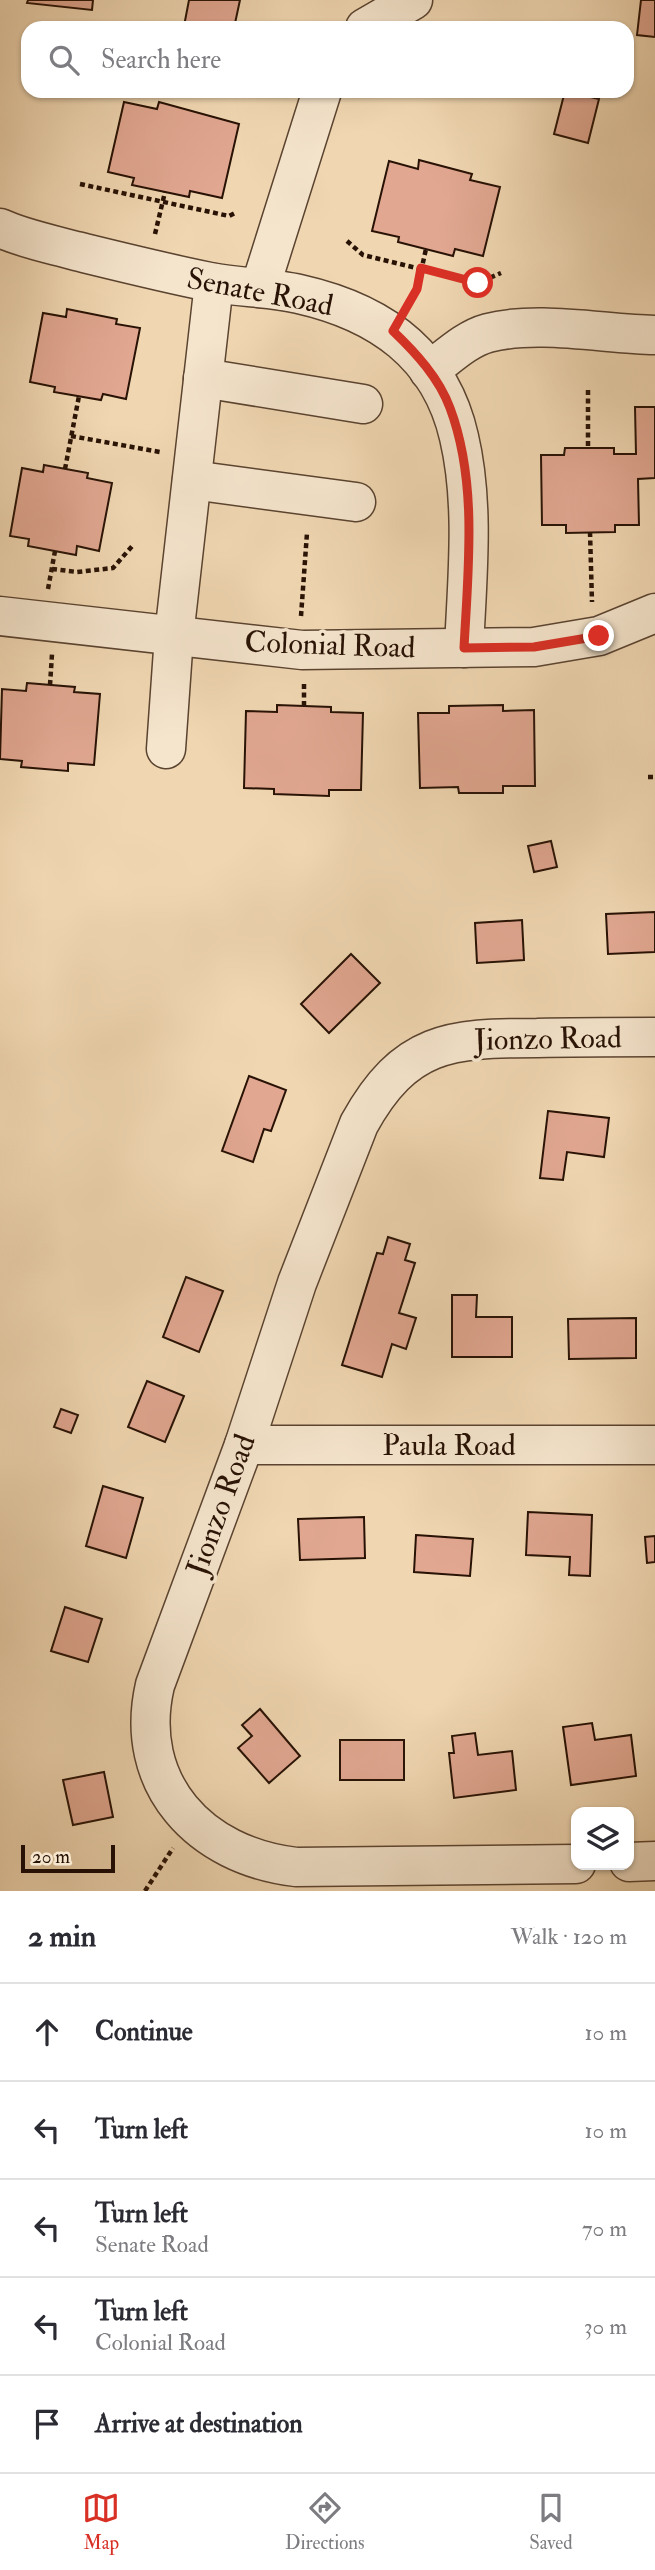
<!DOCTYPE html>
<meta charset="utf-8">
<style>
body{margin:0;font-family:"IM FELL Double Pica",serif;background:#f2f2f3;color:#2b2b33}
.controls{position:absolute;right:21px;bottom:21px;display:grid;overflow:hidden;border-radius:14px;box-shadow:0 2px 5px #0004}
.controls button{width:63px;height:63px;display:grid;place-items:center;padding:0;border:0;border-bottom:2px solid #e1e1e2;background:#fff;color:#2b2b33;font:35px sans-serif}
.scale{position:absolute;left:21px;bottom:18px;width:94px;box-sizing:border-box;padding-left:7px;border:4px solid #281205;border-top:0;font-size:19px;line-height:24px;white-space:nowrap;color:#281205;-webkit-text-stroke:5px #f5e5cd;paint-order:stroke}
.stop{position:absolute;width:21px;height:21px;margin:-16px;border:5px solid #d93025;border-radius:50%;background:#fff}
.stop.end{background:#d93025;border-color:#fff;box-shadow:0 2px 7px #0008}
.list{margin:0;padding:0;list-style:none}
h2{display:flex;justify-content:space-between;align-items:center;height:91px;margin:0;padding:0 28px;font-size:30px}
h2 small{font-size:23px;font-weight:400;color:#7c7c81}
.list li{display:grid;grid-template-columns:46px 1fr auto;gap:21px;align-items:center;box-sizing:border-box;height:98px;padding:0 28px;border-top:2px solid #e1e1e2}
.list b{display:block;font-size:26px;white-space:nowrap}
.list p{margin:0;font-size:23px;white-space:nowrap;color:#7c7c81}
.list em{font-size:23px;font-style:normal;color:#7c7c81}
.icon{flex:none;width:38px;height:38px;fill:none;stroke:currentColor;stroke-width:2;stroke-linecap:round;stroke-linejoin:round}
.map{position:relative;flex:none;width:655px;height:1891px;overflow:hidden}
.search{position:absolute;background:#fff;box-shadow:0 2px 5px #0004;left:21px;right:21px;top:21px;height:77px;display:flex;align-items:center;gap:18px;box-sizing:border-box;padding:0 24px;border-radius:21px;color:#7c7c81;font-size:26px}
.sheet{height:581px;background:#fff}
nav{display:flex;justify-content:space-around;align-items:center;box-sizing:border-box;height:98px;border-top:2px solid #e1e1e2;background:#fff;font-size:19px;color:#7c7c81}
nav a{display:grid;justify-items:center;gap:4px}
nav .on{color:#d93025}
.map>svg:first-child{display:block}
.building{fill:#e1a791;stroke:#281205;stroke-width:2}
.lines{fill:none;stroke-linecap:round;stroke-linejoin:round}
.minor-casing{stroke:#5a4330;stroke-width:41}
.path{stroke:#281205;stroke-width:4.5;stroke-dasharray:5 3.5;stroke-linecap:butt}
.minor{stroke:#f5e5cd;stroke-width:38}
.route{stroke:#d93025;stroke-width:9}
.labels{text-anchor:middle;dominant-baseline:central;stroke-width:7;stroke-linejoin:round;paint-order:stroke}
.street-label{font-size:30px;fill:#281205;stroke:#f5e5cd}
</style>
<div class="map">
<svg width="655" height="1891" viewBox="0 0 655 1891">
<rect width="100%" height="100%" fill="#f0d7b2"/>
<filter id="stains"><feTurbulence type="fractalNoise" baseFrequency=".00286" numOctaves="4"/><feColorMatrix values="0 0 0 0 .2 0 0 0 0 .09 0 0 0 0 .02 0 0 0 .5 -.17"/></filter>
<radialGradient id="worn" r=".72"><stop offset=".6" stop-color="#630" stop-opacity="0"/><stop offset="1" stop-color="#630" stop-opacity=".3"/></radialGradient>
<!-- building -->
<g class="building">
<polygon points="28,0 93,0 92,10 27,3"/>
<polygon points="189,0 240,0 234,28 184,26"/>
<polygon points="641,0 655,0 655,37 637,35"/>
<polygon points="565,91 599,99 588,143 554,134"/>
<polygon points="124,102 157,109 159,102 239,124 222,198 190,191 189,197 132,185 134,178 108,172"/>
<polygon points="419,160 472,174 470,180 500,187 483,256 455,249 453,256 398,242 399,237 372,231 389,161 418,169"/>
<polygon points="67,309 117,319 116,324 140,328 126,399 103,394 101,400 54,392 55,387 30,382 43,313 66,317"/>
<polygon points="635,407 655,407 655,478 638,479 639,525 615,525 615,532 566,533 566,525 542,525 541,455 564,455 565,448 614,448 614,454 636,454"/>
<polygon points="44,465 88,473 87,478 112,483 99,551 77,546 76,555 28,546 29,539 10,536 22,468 43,472"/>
<polygon points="27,683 75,687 74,692 100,694 94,765 68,763 68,771 21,767 22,761 0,759 2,689 26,691"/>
<polygon points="277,705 331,707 331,712 363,713 361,790 329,790 329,796 274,794 274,789 244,788 246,711 277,712"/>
<polygon points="503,705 503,711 534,710 535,786 503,786 503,793 459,793 458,787 420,788 418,713 449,713 449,706"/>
<polygon points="551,841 557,867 534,872 528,846"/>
<polygon points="655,912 655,952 608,954 606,914"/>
<polygon points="522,920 524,960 477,963 475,923"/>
<polygon points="351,954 380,983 329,1033 301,1004"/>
<polygon points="249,1076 286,1090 271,1131 264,1129 253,1162 222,1151"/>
<polygon points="548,1111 609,1118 604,1157 567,1152 563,1180 540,1178"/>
<polygon points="388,1237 410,1244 405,1260 415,1263 399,1313 416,1318 406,1349 392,1344 382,1377 342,1365 377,1253 383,1254"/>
<polygon points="186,1277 223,1291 199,1352 163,1337"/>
<polygon points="452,1295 477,1295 476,1317 512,1317 512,1357 452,1357"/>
<polygon points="636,1318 636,1358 569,1359 568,1319"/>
<polygon points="147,1381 184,1396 165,1442 128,1427"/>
<polygon points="61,1409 78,1415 71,1433 54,1427"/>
<polygon points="103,1486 143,1498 126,1558 86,1546"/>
<polygon points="528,1512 592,1515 590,1576 569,1575 570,1557 526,1555"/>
<polygon points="364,1517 365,1558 300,1560 298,1519"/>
<polygon points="416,1535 473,1539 470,1576 414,1572"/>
<polygon points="655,1536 655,1562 647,1563 645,1537"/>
<polygon points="65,1607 102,1619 88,1662 51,1651"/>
<polygon points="260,1709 300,1756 269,1783 238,1748 252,1736 242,1725"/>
<polygon points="592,1723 595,1740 631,1735 636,1776 571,1785 563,1727"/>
<polygon points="475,1733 478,1755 512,1751 516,1790 454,1798 449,1753 454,1753 452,1736"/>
<rect x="340" y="1740" width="64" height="40"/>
<polygon points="104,1772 113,1817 73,1825 63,1780"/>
</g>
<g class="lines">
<!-- minor casing -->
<g class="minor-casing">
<g id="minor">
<polyline points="365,28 413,0"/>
<path d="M 0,228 C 24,239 51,244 76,251 C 121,262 165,273 210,282 C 240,288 270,287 299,294 C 379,312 440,354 459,437 C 475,505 467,579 464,648"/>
<polyline points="260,288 322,91"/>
<path d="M 429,371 C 448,357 466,339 488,333 C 537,320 604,334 655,335"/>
<polyline points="203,378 363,404"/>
<polyline points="192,480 356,502"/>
<polyline points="0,616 302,650 534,647 599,636 655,613"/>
<polyline points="166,749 174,636 214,283"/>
<polyline points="244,1445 655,1445"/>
<polyline points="629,1862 655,1861"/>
<path d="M 576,1864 L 296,1867 C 200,1856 132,1784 155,1685 L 244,1445 L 297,1283 L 359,1124 C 405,1041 449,1038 537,1038 C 576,1037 616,1037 655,1037"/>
</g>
</g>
<!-- path -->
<g class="path">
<polyline points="80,184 229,216 237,212"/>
<polyline points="155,234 165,192"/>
<polyline points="347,241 363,255 478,283 501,273"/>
<polyline points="409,303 417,289 426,249"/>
<polyline points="588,390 588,448"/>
<polyline points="71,436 160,452"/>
<polyline points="65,469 79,396"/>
<polyline points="590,532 592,602"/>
<polyline points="52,569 77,572 113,568 134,544"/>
<polyline points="48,589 55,551"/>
<polyline points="301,616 307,533"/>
<polyline points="304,684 304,706"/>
<polyline points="50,685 52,654"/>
<polyline points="648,777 655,777"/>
<polyline points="145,1891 173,1848"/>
</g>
<!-- minor -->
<use href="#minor" class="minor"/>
</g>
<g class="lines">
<!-- route -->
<path class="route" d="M 478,283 L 421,268 L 417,289 L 393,331 C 416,353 439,378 450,408 C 478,482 468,570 464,648 L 534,647 L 599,636"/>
</g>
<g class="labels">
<!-- street labels -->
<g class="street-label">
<text transform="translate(260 292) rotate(11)">Senate Road</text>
<text transform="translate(330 645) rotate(2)">Colonial Road</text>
<text transform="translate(548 1039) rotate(-1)">Jionzo Road</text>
<text x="449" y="1445">Paula Road</text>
<text transform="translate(221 1505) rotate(-70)">Jionzo Road</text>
</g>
</g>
<rect width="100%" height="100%" filter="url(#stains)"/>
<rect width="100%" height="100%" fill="url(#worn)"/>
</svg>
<div class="controls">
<button><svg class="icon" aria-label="layers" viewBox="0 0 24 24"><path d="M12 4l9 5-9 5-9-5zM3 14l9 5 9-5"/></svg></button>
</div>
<div class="scale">20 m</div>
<div class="stop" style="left:478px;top:283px"></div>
<div class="stop end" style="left:599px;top:636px"></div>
<div class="search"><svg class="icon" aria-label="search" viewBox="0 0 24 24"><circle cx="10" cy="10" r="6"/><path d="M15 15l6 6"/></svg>Search here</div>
</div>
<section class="sheet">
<h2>2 min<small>Walk · 120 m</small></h2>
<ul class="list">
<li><svg class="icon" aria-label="ahead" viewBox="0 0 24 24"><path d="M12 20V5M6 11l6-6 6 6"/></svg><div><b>Continue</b></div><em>10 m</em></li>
<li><svg class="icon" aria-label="left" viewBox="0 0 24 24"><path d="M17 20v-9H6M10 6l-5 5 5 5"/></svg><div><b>Turn left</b></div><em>10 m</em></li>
<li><svg class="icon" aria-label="left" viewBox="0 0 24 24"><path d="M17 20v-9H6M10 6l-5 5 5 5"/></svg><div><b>Turn left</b><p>Senate Road</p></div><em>70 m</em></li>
<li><svg class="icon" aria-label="left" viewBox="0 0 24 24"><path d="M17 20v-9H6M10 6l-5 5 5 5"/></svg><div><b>Turn left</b><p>Colonial Road</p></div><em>30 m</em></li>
<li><svg class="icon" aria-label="arrive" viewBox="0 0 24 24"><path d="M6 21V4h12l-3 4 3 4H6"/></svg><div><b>Arrive at destination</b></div></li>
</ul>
</section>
<nav>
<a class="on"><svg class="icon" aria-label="map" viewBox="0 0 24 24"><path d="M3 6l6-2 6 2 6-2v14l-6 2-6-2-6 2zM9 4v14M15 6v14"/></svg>Map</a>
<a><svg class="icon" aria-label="directions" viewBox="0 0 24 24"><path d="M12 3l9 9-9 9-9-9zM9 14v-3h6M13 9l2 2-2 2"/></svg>Directions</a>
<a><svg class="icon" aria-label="saved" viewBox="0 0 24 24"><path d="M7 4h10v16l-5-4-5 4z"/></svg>Saved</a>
</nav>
